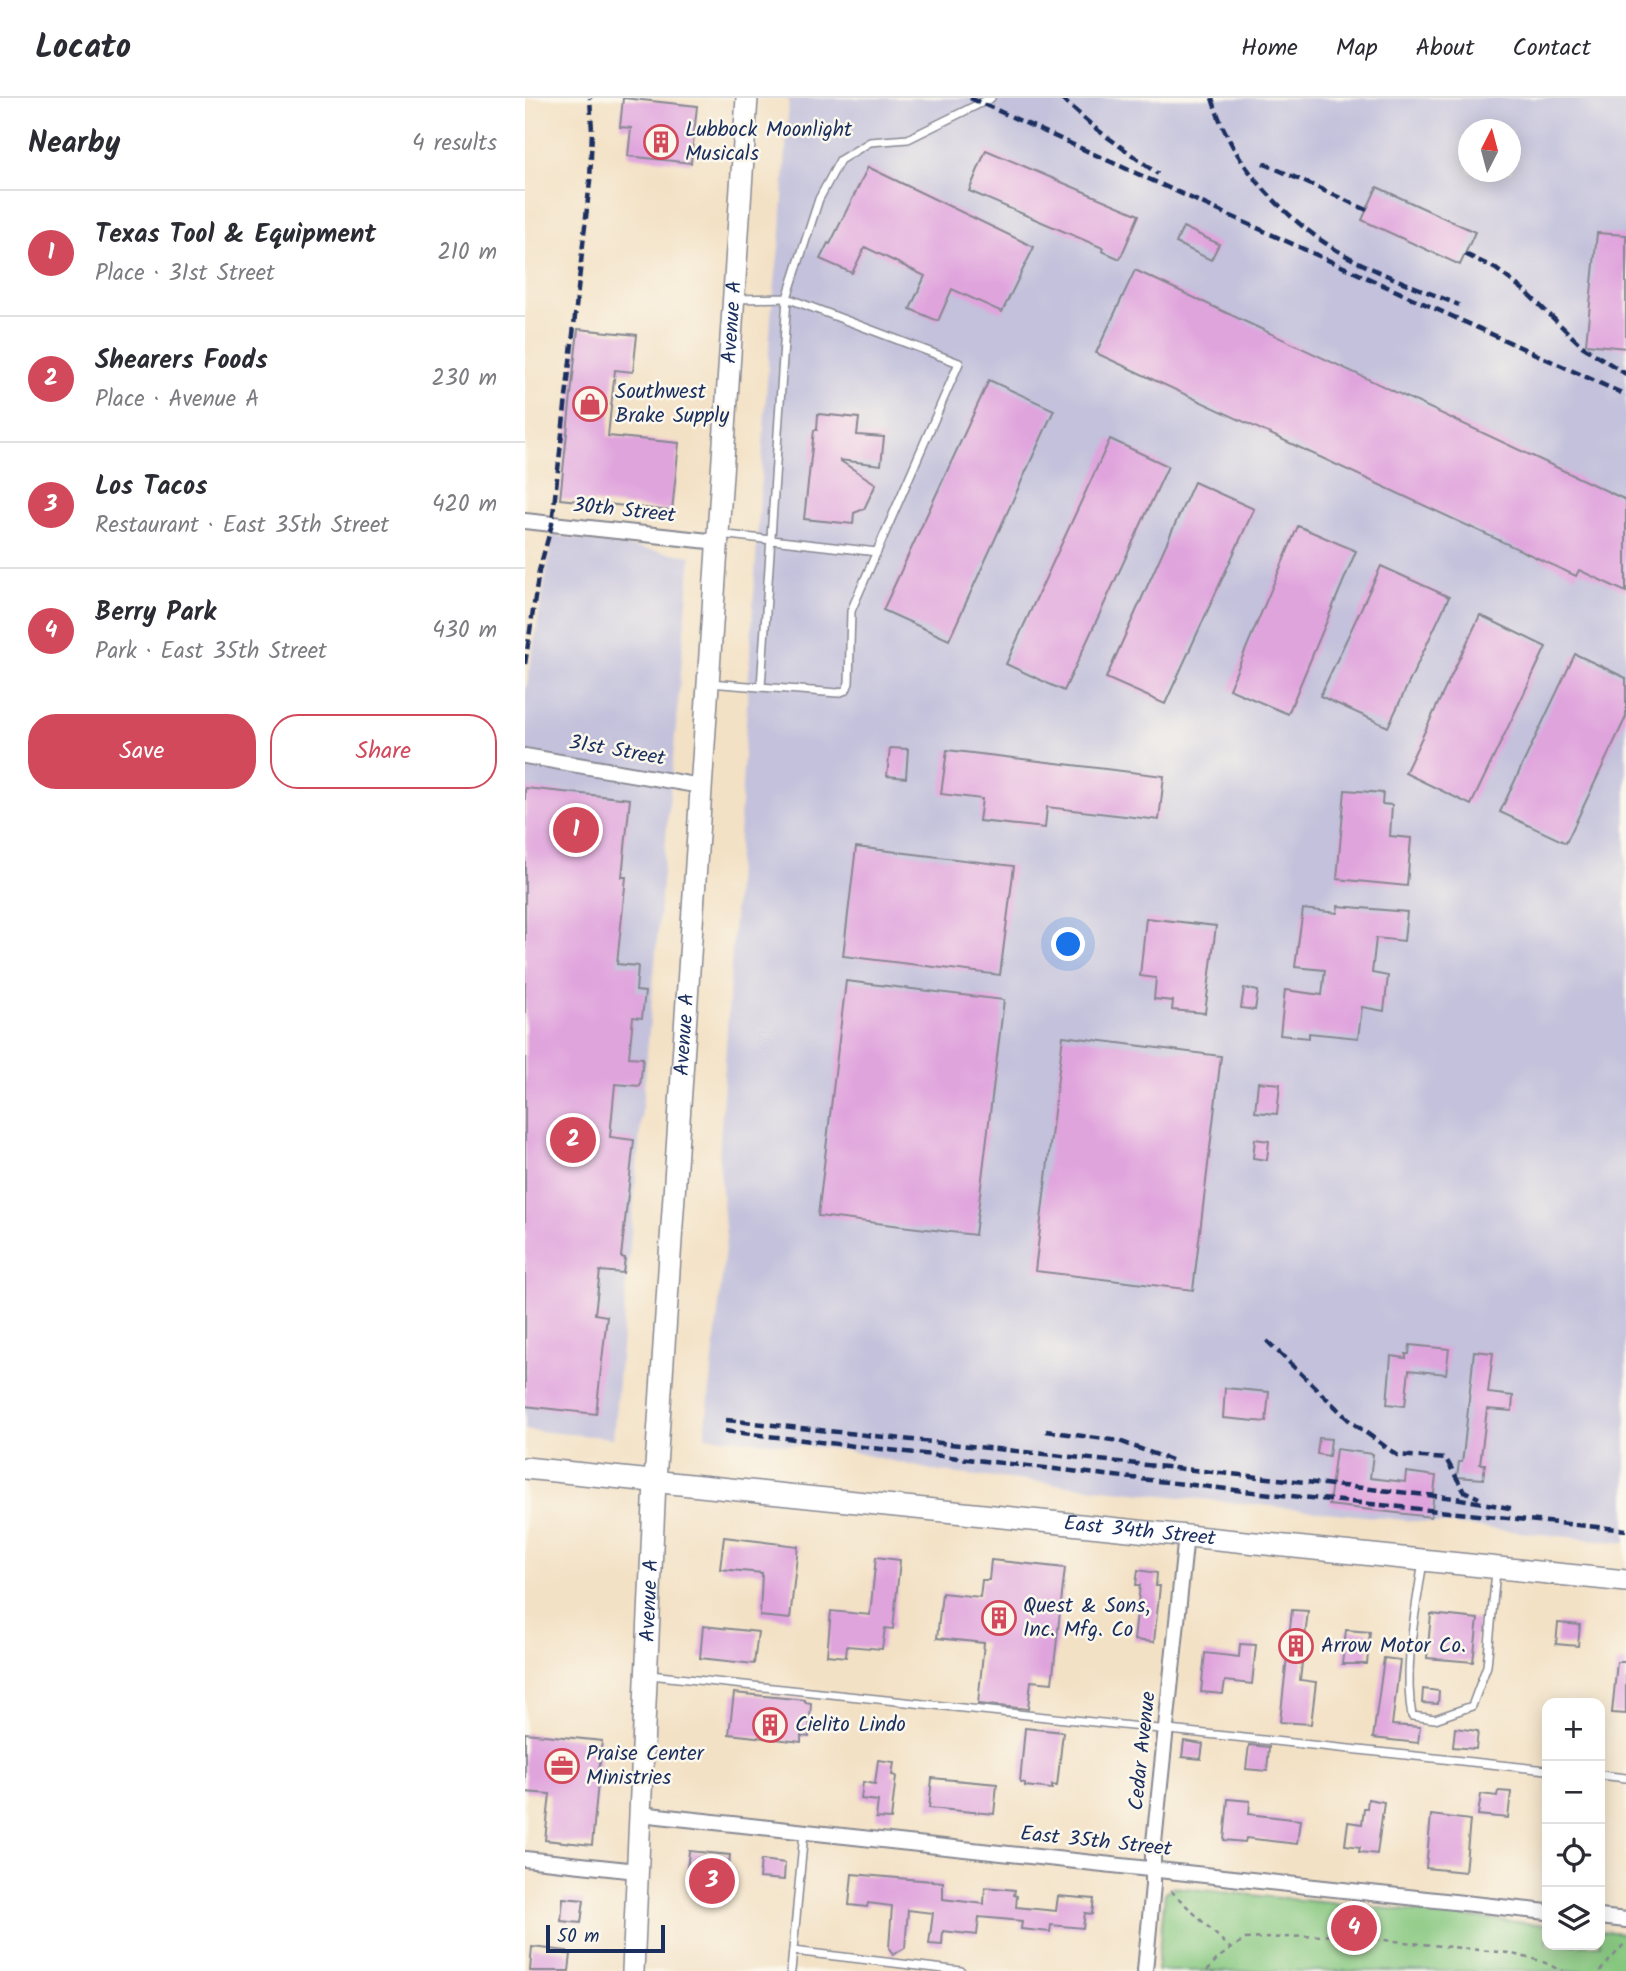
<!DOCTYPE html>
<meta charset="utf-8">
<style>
body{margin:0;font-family:Kalam,sans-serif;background:#f2f2f3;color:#2b2b33}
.controls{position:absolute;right:21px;bottom:21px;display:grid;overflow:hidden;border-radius:14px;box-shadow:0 4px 18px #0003}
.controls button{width:63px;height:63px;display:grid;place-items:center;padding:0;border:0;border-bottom:2px solid #e1e1e2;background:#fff;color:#2b2b33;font:35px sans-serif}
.compass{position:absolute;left:933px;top:21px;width:63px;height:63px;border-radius:50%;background:#fff;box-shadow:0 4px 18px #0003;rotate:6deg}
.scale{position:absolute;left:21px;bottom:18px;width:119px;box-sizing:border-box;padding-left:7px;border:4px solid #1b2f5e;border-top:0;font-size:19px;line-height:24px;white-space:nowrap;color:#1b2f5e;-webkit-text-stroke:5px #fbf7ec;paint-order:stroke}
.you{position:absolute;left:544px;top:847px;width:24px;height:24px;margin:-18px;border:5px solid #fff;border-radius:50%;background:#1a73e8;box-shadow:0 0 0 10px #1a73e833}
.badge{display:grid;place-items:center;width:46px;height:46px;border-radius:50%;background:#d1495b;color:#fff;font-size:23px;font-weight:700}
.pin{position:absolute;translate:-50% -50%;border:4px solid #fff;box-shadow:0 2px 7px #0006}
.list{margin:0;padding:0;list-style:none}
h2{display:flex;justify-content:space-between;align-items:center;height:91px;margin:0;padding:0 28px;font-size:30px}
h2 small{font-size:23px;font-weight:400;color:#7c7c81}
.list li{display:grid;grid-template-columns:46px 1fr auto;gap:21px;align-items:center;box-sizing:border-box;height:126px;padding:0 28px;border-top:2px solid #e1e1e2}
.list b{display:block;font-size:26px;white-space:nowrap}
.list p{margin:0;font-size:23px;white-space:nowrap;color:#7c7c81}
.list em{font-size:23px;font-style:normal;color:#7c7c81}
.actions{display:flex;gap:14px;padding:21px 28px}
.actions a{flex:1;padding:16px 0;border:2px solid #d1495b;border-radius:28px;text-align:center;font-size:24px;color:#d1495b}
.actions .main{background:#d1495b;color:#fff}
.icon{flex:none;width:38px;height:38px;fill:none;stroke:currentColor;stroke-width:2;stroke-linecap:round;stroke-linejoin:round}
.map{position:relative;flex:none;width:1101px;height:1873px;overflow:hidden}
header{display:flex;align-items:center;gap:42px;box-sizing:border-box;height:98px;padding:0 35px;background:#fff;border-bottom:2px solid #e1e1e2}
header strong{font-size:33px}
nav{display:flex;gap:38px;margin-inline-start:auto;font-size:24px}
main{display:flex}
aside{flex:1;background:#fff}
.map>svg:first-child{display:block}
.industrial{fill:#c3c1db;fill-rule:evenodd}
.green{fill:#86c77f;stroke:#507b6e;stroke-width:2}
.building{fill:#e0a4dd}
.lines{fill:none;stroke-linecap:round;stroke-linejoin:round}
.lane-casing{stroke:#878892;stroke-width:10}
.street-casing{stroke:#878892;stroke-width:18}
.secondary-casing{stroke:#878892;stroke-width:24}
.path{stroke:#878892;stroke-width:2.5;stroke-dasharray:5 5;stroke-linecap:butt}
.lane{stroke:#fff;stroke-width:7}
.street{stroke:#fff;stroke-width:14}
.secondary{stroke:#fff;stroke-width:21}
.rail{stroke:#1b2f5e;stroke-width:4.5;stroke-dasharray:10 5;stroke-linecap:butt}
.labels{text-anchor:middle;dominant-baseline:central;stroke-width:5;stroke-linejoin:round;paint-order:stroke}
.poi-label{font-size:21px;fill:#1b2f5e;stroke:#fbf7ec;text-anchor:start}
.street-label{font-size:21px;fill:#1b2f5e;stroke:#fbf7ec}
</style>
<header>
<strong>Locato</strong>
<nav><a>Home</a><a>Map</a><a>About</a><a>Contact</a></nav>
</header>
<main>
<aside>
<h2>Nearby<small>4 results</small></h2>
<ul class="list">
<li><span class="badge">1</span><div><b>Texas Tool &amp; Equipment</b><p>Place · 31st Street</p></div><em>210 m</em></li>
<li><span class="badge">2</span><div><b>Shearers Foods</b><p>Place · Avenue A</p></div><em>230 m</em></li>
<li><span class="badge">3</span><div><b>Los Tacos</b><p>Restaurant · East 35th Street</p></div><em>420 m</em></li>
<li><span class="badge">4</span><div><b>Berry Park</b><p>Park · East 35th Street</p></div><em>430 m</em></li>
</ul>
<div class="actions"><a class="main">Save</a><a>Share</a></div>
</aside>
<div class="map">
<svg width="1101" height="1873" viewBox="0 0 1101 1873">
<rect width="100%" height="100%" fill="#fbf7ec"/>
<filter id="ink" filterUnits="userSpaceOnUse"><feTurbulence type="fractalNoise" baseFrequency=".0143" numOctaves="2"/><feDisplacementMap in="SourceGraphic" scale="14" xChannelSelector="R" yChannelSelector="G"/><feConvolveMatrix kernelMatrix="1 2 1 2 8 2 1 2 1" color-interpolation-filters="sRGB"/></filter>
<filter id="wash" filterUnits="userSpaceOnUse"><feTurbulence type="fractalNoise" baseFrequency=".00686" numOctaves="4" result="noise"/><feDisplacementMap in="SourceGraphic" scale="28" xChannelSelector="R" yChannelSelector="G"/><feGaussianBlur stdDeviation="1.57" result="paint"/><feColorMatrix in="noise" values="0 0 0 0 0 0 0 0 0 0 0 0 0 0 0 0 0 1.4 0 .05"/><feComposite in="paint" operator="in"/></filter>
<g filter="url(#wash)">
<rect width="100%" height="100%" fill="#f3e1c5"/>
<!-- industrial -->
<g class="industrial">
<path d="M 264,0 L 1101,0 L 1101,1445 L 415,1374 L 320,1352 L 180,1338 L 201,1140 L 194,1061 L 246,218 L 256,133 ZM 944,32 L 986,32 L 986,74 L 944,74 Z"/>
<polygon points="28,437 166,458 88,1340 0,1332 0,597"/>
</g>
<!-- green -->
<polygon class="green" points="648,1789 1022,1827 1022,1847 1075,1847 1075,1833 1100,1835 1101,1873 632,1873 640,1795"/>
<g id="blocks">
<!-- building -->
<g class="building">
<polygon points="98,0 172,8 166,65 103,58 106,30 95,29"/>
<polygon points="461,52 614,117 595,161 577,153 578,150 444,93"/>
<polygon points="343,69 509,149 477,214 427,191 413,223 385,211 400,178 340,149 327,175 295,161 303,145 305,146"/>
<polygon points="852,89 950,134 935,167 837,122"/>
<polygon points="658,129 694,146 686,162 651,145"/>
<polygon points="1072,135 1101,137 1101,250 1061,246"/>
<polygon points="610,172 1101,402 1101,494 1054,472 1051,478 571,255"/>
<polygon points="53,231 112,237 108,274 90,272 83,338 154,345 147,413 35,401"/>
<polygon points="464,282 529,312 424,542 358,512"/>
<polygon points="293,316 334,320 332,337 359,339 356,367 314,362 351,386 339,411 329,415 328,426 279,421 289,332 292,332"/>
<polygon points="585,341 643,368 539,593 481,566"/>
<polygon points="669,384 729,411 640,606 581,580"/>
<polygon points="773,428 831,453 763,616 704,591"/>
<polygon points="856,468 924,499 863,629 795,598"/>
<polygon points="955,517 1021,549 946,707 880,675"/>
<polygon points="1050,556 1101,580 1101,619 1041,745 975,714"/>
<polygon points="365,650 383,651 381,680 362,678"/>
<polygon points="422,652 639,678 634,722 522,709 520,730 454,723 457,701 416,696"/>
<polygon points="0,690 105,701 97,779 101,779 92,866 113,868 111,893 120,894 117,920 108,919 104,959 118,960 115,988 90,986 85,1039 109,1042 96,1159 100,1160 98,1175 75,1173 70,1216 82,1218 71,1316 0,1308"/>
<polygon points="820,692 858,695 857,706 867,707 865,738 886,740 882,788 812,781"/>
<polygon points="331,749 489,768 475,877 318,858"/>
<polygon points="813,808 882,814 879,843 851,840 847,875 863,878 859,913 837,909 833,940 784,935 784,940 755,937 760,892 797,897 800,872 770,869 778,811 812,815"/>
<polygon points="621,820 691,828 680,915 647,912 648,903 629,901 631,880 615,878"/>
<polygon points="321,883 479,902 450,1137 293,1118"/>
<polygon points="719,890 733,893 730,912 716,910"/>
<polygon points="538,938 696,958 668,1192 510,1173"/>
<polygon points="733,984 755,986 752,1016 730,1014"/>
<polygon points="730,1041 744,1043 742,1062 728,1060"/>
<polygon points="885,1247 924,1251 921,1276 884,1272 880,1308 862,1306 866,1258 881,1260 881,1256 884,1256"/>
<polygon points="949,1253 968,1255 963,1295 988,1298 987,1313 962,1311 955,1366 960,1366 958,1381 932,1379 934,1364 937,1364 939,1350"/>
<polygon points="700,1290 744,1294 741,1324 698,1320"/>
<polygon points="794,1340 806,1341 804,1358 792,1356"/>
<polygon points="811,1351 848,1356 845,1380 880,1384 881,1374 911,1378 906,1419 804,1407"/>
<polygon points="199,1439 273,1448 265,1521 235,1518 237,1475 195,1471"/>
<polygon points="351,1459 375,1462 368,1531 360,1530 357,1551 322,1548 321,1559 302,1557 306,1513 345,1517"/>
<polygon points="466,1462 540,1470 527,1585 506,1583 503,1611 453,1606 459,1545 412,1540 417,1495 455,1499 457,1482 464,1482"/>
<polygon points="613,1472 632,1475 631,1488 635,1488 629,1544 609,1542 615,1487 611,1487"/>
<polygon points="767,1512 783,1513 775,1582 791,1584 786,1626 755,1624"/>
<polygon points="906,1516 953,1521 948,1564 902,1560"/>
<polygon points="1033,1525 1055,1527 1053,1548 1031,1546"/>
<polygon points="178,1528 233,1534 229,1566 175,1560"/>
<polygon points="821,1532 845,1534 842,1566 817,1566"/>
<polygon points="715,1546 731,1547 727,1586 700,1583 698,1596 676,1594 680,1555 714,1559"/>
<polygon points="859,1560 875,1562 867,1627 895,1629 893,1645 848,1640"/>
<polygon points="1092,1564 1101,1564 1101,1616 1087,1615"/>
<polygon points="898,1591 914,1593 913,1606 897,1605"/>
<polygon points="209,1595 280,1602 280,1604 286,1605 284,1639 276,1638 276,1644 204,1636"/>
<polygon points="500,1630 538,1634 532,1688 527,1687 527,1691 500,1688 500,1685 495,1684"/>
<polygon points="930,1630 953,1633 951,1651 928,1649"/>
<polygon points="0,1635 77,1643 67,1747 20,1742 25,1696 0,1694"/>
<polygon points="659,1643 678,1646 676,1661 657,1659"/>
<polygon points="724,1647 744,1649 742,1673 721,1671"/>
<polygon points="353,1662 369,1664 367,1677 371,1678 366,1721 351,1720 353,1703 336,1701 338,1684 350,1686"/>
<polygon points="407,1680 472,1686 469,1716 404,1710"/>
<polygon points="973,1693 986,1694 983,1720 953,1717 956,1696 972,1698"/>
<polygon points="703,1701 725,1703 724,1716 775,1722 772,1746 721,1740 720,1744 699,1742"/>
<polygon points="843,1701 859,1704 852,1756 834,1754 835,1749 820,1747 823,1724 837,1726 839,1710 842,1710"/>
<polygon points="906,1717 945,1722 940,1774 901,1770"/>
<polygon points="164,1753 205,1757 201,1795 170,1792 172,1773 162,1772"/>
<polygon points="236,1762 260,1765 259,1782 234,1780"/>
<polygon points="327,1776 418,1784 418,1801 459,1806 460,1789 490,1792 489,1797 492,1798 491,1809 531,1813 533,1798 569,1801 567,1816 560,1815 558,1830 526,1827 525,1834 496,1831 497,1823 454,1819 452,1837 418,1833 417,1847 404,1846 408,1815 383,1812 380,1850 368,1857 364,1850 367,1808 343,1805 342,1809 324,1807"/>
<polygon points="38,1800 59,1802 56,1825 36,1823"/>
<polygon points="7,1849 42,1853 41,1856 46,1856 44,1873 5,1873"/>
</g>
</g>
</g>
<g filter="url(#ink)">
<use href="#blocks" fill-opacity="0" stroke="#878892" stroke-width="2"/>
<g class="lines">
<!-- lane casing -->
<g class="lane-casing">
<g id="lane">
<polyline points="210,201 262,200 294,101 315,62 345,44 383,41 466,0"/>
<polyline points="194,436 352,454"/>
<polyline points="184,585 313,595 321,592 324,585 326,513 434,265 262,200 236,589"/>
<path d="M 898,1463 C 891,1513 878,1568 887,1618 L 910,1621 L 947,1608 L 962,1568 L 971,1473"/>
<polyline points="125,1577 1022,1672"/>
<polyline points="1075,1677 1101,1680"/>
<polyline points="268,1853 436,1873"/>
<polyline points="266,1873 279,1734"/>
</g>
</g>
<!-- street casing -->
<g class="street-casing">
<g id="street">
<polyline points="0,423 193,444"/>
<polyline points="0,658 176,688"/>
<polyline points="115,1716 1022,1814"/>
<polyline points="0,1761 112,1773"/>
<polyline points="1075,1819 1101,1822"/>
<polyline points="620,1873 628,1787 628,1754 661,1437"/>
</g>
</g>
<!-- secondary casing -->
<g class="secondary-casing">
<g id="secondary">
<path id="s1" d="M 0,1370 L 1101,1483"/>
<path id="s2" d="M 108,1873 L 130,1383 L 222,0"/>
</g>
</g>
<!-- path -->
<g class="path">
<polyline points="646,1793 706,1851"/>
<polyline points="839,1839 842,1811"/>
<polyline points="682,1873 693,1860 720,1841 812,1837 983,1855 1016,1863 1037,1873"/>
<polyline points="1075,1873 1101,1844"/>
</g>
<!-- lane -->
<use href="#lane" class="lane"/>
<!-- street -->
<use href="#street" class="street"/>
<!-- secondary -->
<use href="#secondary" class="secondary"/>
<!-- rail -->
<g class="rail">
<polyline points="445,0 1101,297"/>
<polyline points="536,0 570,30 633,76"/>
<path d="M 687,0 C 691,12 695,24 701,35 C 723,83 774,132 820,157 C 856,177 896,191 934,207"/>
<polyline points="738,65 842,112"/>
<polyline points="940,156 971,171 1000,193 1057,248 1101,276"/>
<polyline points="0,566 14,473 27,426 65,83 67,33 65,0"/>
<polyline points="742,1243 825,1323 872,1357 921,1361 939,1393 954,1400"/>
<polyline points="201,1322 930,1400 990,1411"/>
<polyline points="200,1333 737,1395 1101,1432"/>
<polyline points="521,1333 594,1343 646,1362"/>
</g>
</g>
</g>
<!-- icons -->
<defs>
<g id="building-ring" transform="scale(1.75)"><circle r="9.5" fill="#fbf7ec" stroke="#d1495b" stroke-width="1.5"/><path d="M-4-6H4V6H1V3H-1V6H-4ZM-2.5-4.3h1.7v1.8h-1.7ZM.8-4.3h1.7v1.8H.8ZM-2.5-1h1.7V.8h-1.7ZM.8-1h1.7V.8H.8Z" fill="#d1495b"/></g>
<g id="shop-ring" transform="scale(1.75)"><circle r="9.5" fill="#fbf7ec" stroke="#d1495b" stroke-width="1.5"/><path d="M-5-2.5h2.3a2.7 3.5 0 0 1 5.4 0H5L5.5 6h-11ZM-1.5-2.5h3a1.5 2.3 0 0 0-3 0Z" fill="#d1495b"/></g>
<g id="office-ring" transform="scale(1.75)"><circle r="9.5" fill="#fbf7ec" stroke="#d1495b" stroke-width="1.5"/><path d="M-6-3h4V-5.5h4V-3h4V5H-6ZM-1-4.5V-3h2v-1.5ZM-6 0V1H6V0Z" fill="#d1495b"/></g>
</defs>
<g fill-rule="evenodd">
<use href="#building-ring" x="136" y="44"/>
<use href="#shop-ring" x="65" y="306"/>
<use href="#building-ring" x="474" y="1520"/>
<use href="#building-ring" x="771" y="1548"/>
<use href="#building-ring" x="245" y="1627"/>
<use href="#office-ring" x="37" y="1668"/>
</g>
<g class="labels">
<!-- poi labels -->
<g class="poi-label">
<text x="160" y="32">Lubbock Moonlight<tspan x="160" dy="24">Musicals</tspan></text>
<text x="90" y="294">Southwest<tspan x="90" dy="24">Brake Supply</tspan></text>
<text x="498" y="1508">Quest &amp; Sons,<tspan x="498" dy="24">Inc. Mfg. Co</tspan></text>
<text x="796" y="1548">Arrow Motor Co.</text>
<text x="270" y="1627">Cielito Lindo</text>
<text x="61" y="1656">Praise Center<tspan x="61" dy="24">Ministries</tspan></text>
</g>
<!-- street labels -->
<g class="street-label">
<text stroke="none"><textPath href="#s2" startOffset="1652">Avenue A</textPath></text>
<text transform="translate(99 413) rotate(6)">30th Street</text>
<text transform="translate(92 653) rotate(10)">31st Street</text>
<text stroke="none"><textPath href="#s2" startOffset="938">Avenue A</textPath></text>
<text stroke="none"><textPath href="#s1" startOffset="618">East 34th Street</textPath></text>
<text stroke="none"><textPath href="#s2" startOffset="371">Avenue A</textPath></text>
<text transform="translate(618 1653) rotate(-84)">Cedar Avenue</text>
<text transform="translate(571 1744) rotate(6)">East 35th Street</text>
</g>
</g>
</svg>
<div class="controls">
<button>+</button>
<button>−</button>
<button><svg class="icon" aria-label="locate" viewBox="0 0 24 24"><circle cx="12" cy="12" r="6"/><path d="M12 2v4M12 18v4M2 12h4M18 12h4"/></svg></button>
<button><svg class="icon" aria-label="layers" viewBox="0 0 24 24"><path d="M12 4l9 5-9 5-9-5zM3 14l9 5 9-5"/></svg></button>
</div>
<svg class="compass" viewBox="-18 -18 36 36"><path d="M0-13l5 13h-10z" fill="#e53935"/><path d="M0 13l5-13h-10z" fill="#7c7c81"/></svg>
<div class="scale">50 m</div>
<div class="you"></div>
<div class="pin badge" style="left:51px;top:732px">1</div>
<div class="pin badge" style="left:48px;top:1042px">2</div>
<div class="pin badge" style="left:187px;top:1783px">3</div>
<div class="pin badge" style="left:829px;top:1830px">4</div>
</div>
</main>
